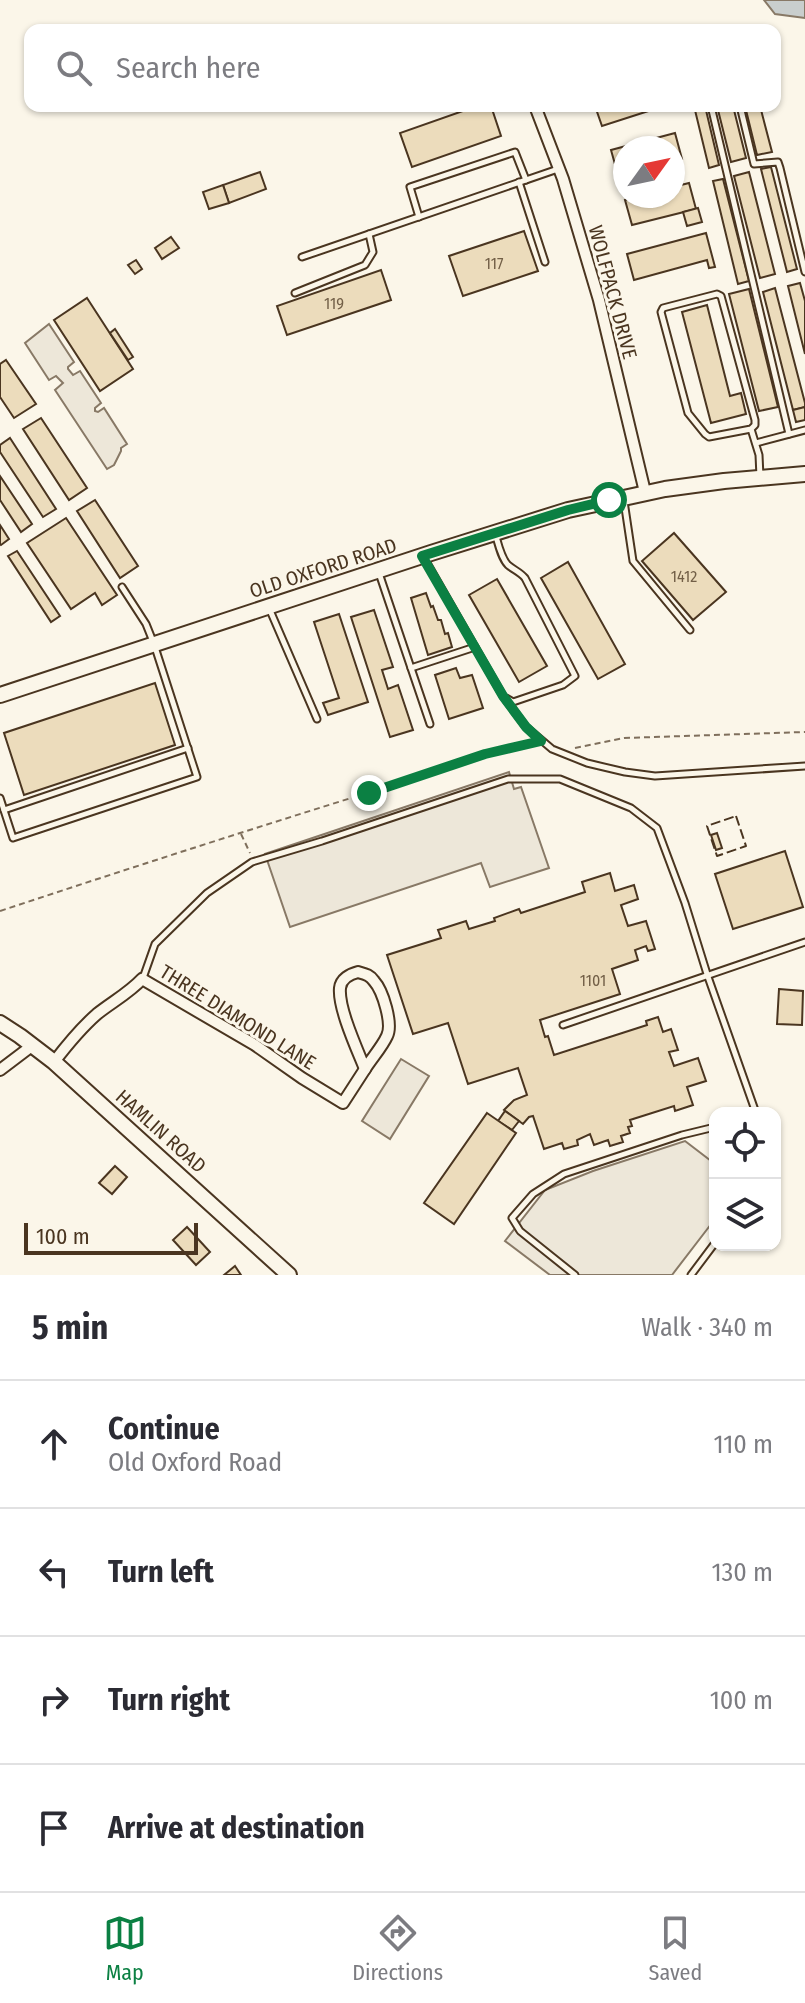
<!DOCTYPE html>
<meta charset="utf-8">
<style>
body{margin:0;font-family:"Fira Sans Condensed",sans-serif;background:#f2f2f3;color:#2b2b33}
.controls{position:absolute;right:24px;bottom:24px;display:grid;overflow:hidden;border-radius:16px;box-shadow:0 2px 6px #0004}
.controls button{width:72px;height:72px;display:grid;place-items:center;padding:0;border:0;border-bottom:2px solid #e1e1e2;background:#fff;color:#2b2b33;font:40px sans-serif}
.compass{position:absolute;left:613px;top:136px;width:72px;height:72px;border-radius:50%;background:#fff;box-shadow:0 2px 6px #0004;rotate:57deg}
.scale{position:absolute;left:24px;bottom:20px;width:174px;box-sizing:border-box;padding-left:8px;border:4px solid #4a3520;border-top:0;font-size:22px;line-height:28px;white-space:nowrap;color:#4a3520;-webkit-text-stroke:6px #fbf6e9;paint-order:stroke}
.stop{position:absolute;width:24px;height:24px;margin:-18px;border:6px solid #0b8043;border-radius:50%;background:#fff}
.stop.end{background:#0b8043;border-color:#fff;box-shadow:0 2px 8px #0008}
.list{margin:0;padding:0;list-style:none}
h2{display:flex;justify-content:space-between;align-items:center;height:104px;margin:0;padding:0 32px;font-size:34px}
h2 small{font-size:26px;font-weight:400;color:#7c7c81}
.list li{display:grid;grid-template-columns:52px 1fr auto;gap:24px;align-items:center;box-sizing:border-box;height:128px;padding:0 32px;border-top:2px solid #e1e1e2}
.list b{display:block;font-size:30px;white-space:nowrap}
.list p{margin:0;font-size:26px;white-space:nowrap;color:#7c7c81}
.list em{font-size:26px;font-style:normal;color:#7c7c81}
.icon{flex:none;width:44px;height:44px;fill:none;stroke:currentColor;stroke-width:2;stroke-linecap:round;stroke-linejoin:round}
.map{position:relative;flex:none;width:805px;height:1275px;overflow:hidden}
.search{position:absolute;background:#fff;box-shadow:0 2px 6px #0004;left:24px;right:24px;top:24px;height:88px;display:flex;align-items:center;gap:20px;box-sizing:border-box;padding:0 28px;border-radius:16px;color:#7c7c81;font-size:30px}
.sheet{height:616px;background:#fff}
nav{display:flex;justify-content:space-around;align-items:center;box-sizing:border-box;height:112px;border-top:2px solid #e1e1e2;background:#fff;font-size:22px;color:#7c7c81}
nav a{display:grid;justify-items:center;gap:4px}
nav .on{color:#0b8043}
.map>svg:first-child{display:block}
.parking{fill:#ede7d9;stroke:#887966;stroke-width:2}
.water{fill:#c9cecd;stroke:#887966;stroke-width:2}
.building{fill:#ecdcbc;stroke:#4a3520;stroke-width:2}
.lines{fill:none;stroke-linecap:round;stroke-linejoin:round}
.service-casing{stroke:#4a3520;stroke-width:9}
.minor-casing{stroke:#4a3520;stroke-width:14}
.tertiary-casing{stroke:#4a3520;stroke-width:18}
.path{stroke:#7f6f5c;stroke-width:2;stroke-dasharray:6 4;stroke-linecap:butt}
.service{stroke:#fbf6e9;stroke-width:5}
.minor{stroke:#fbf6e9;stroke-width:10}
.tertiary{stroke:#fbf6e9;stroke-width:14}
.fence{stroke:#4a3520;stroke-width:2;stroke-dasharray:10 4;stroke-linecap:butt}
.route{stroke:#0b8043;stroke-width:10}
.labels{text-anchor:middle;dominant-baseline:central;stroke-width:6;stroke-linejoin:round;paint-order:stroke}
.number-label{font-size:16px;fill:#725f47}
.street-label{font-size:20px;fill:#4a3520;stroke:#fbf6e9}
</style>
<div class="map">
<svg width="805" height="1275" viewBox="0 0 805 1275">
<rect width="100%" height="100%" fill="#fbf6e9"/>
<!-- parking -->
<g class="parking">
<polygon points="49,324 74,362 68,367 68,369 73,375 80,371 101,403 95,408 95,411 98,412 104,408 127,444 121,448 121,451 114,465 107,469 55,390 63,383 56,376 49,380 25,343"/>
<polygon points="509,772 514,789 521,787 549,868 490,887 481,863 290,927 265,854"/>
<polygon points="401,1059 429,1076 390,1139 362,1121"/>
<polygon points="685,1141 715,1164 715,1219 672,1275 550,1275 505,1241 545,1190 593,1171"/>
</g>
<!-- water -->
<polygon class="water" points="764,0 805,0 805,18 775,14"/>
<!-- building -->
<g class="building">
<polygon points="477,106 491,106 501,136 412,167 400,133"/>
<polygon points="595,106 664,106 602,126"/>
<polygon points="694,106 705,106 719,165 709,168"/>
<polygon points="717,106 733,106 746,158 731,162"/>
<polygon points="745,106 760,106 772,152 757,155"/>
<polygon points="675,133 682,159 673,161 673,148 625,148 625,173 618,175 611,150"/>
<polygon points="771,167 797,269 787,272 761,169"/>
<polygon points="260,172 266,189 229,203 223,185"/>
<polygon points="749,172 775,274 760,278 734,176"/>
<polygon points="723,179 749,281 738,284 713,181"/>
<polygon points="689,183 696,209 632,225 625,200 639,196 673,196 673,187"/>
<polygon points="223,185 229,203 209,209 203,192"/>
<polygon points="698,208 702,222 687,226 683,212"/>
<polygon points="524,231 538,271 463,296 449,256"/>
<polygon points="706,233 715,267 709,268 707,260 634,280 627,254"/>
<polygon points="171,237 179,248 162,259 155,248"/>
<polygon points="136,260 142,269 135,274 128,265"/>
<polygon points="381,270 391,300 287,335 277,306"/>
<polygon points="800,283 805,301 805,354 788,286"/>
<polygon points="775,288 805,403 805,407 793,410 763,292"/>
<polygon points="749,289 778,407 759,411 729,294"/>
<polygon points="87,298 133,369 100,391 54,320"/>
<polygon points="707,305 730,396 741,393 746,414 711,423 682,312"/>
<polygon points="115,329 133,357 128,360 110,333"/>
<polygon points="6,360 36,404 14,418 0,397 0,364"/>
<polygon points="805,407 805,420 796,422 793,410"/>
<polygon points="41,418 87,488 69,500 23,429"/>
<polygon points="10,438 56,509 43,517 0,452 0,445"/>
<polygon points="0,476 32,524 21,532 0,500"/>
<polygon points="95,500 138,566 120,578 77,511"/>
<polygon points="66,518 117,595 102,605 95,593 71,609 27,543"/>
<polygon points="0,525 9,539 1,545 0,544"/>
<polygon points="674,533 726,592 693,620 642,561"/>
<polygon points="17,551 60,616 51,622 8,556"/>
<polygon points="568,562 625,664 598,679 541,578"/>
<polygon points="497,579 547,666 519,682 469,595"/>
<polygon points="426,593 431,607 433,606 438,620 441,620 445,634 448,633 452,647 428,655 411,598"/>
<polygon points="374,610 393,667 382,670 388,689 398,685 413,730 390,737 351,617"/>
<polygon points="339,614 368,702 328,715 323,703 339,698 314,622"/>
<polygon points="456,668 460,678 472,675 483,708 449,719 435,675"/>
<polygon points="155,683 175,745 24,795 4,733"/>
<polygon points="717,833 722,848 716,850 711,835"/>
<polygon points="785,851 803,907 733,929 715,874"/>
<polygon points="610,873 615,891 634,885 638,899 621,905 628,926 646,921 655,949 648,951 646,946 635,950 638,960 612,969 620,994 540,1020 545,1037 548,1036 554,1055 647,1025 646,1021 658,1017 663,1032 671,1029 678,1050 669,1052 674,1066 698,1058 706,1081 687,1087 693,1105 675,1111 674,1106 630,1120 632,1126 628,1127 630,1133 621,1136 623,1142 610,1146 608,1140 594,1145 590,1134 577,1140 578,1145 564,1149 562,1143 544,1149 533,1116 529,1117 523,1124 504,1110 514,1100 527,1095 518,1068 468,1084 448,1023 413,1034 387,955 441,938 438,930 466,921 469,929 495,921 494,918 519,909 521,913 585,892 582,882"/>
<polygon points="779,989 803,991 802,1025 777,1024"/>
<polygon points="505,1111 519,1121 512,1130 498,1121"/>
<polygon points="487,1113 516,1133 454,1224 424,1203"/>
<polygon points="115,1166 127,1177 112,1194 99,1183"/>
<polygon points="187,1227 210,1252 196,1265 173,1240"/>
<polygon points="235,1266 241,1275 224,1275"/>
</g>
<g class="lines">
<!-- service casing -->
<g class="service-casing">
<g id="service">
<polyline points="711,106 789,434"/>
<polyline points="740,106 754,164 778,162 780,168 805,272"/>
<polyline points="519,182 545,262"/>
<polyline points="419,217 410,187 515,152 526,180"/>
<polyline points="302,257 558,169"/>
<polyline points="295,293 365,265 373,252 369,234"/>
<polyline points="751,429 755,425 755,420 721,296 717,294 663,308 661,312 688,413 705,434 709,437 751,429 759,455 760,477"/>
<polyline points="756,443 805,430"/>
<polyline points="624,501 633,561 690,630"/>
<path d="M 495,533 C 498,543 501,558 508,565 C 514,570 520,572 525,578 L 575,676 L 563,685 L 513,702 L 506,698"/>
<polyline points="423,556 503,696 526,727 552,749 587,763 625,772 655,776 805,766"/>
<polyline points="379,573 411,668 475,647"/>
<polyline points="269,608 317,719"/>
<polyline points="411,668 430,724"/>
<polyline points="0,798 13,838 197,777 154,644 146,624 122,587"/>
<polyline points="4,810 188,748"/>
<polyline points="143,978 155,944 207,893 252,862 322,841 508,779 560,779 631,808 657,828 685,903 707,974 756,1113"/>
<polyline points="563,1025 805,942"/>
<polyline points="575,1275 520,1231 512,1218 533,1194 564,1174 682,1135 715,1127"/>
<polyline points="691,1275 715,1243"/>
</g>
</g>
<!-- minor casing -->
<g class="minor-casing">
<g id="minor">
<polyline points="535,106 563,179 599,300 645,492"/>
<path d="M 358,972 C 365,974 370,975 374,981 C 383,991 393,1024 387,1036 C 382,1047 372,1058 365,1069 C 357,1049 338,1008 340,988 C 341,979 350,974 358,972 Z"/>
<path d="M 54,1062 C 67,1045 81,1028 97,1014 C 112,1002 129,993 142,979 L 255,1045 L 302,1078 L 343,1103 L 365,1069"/>
<polyline points="0,1070 33,1045"/>
</g>
</g>
<!-- tertiary casing -->
<g class="tertiary-casing">
<g id="tertiary">
<polyline points="0,695 431,553 568,510 665,489 724,481 805,474"/>
<polyline points="0,1023 20,1036 54,1062 289,1275"/>
</g>
</g>
<!-- path -->
<g class="path">
<polyline points="575,748 624,738 805,732"/>
<polyline points="241,834 250,853"/>
<path d="M 0,911 C 121,871 242,832 364,794 C 421,777 475,757 533,743"/>
</g>
<!-- service -->
<use href="#service" class="service"/>
<!-- minor -->
<use href="#minor" class="minor"/>
<!-- tertiary -->
<use href="#tertiary" class="tertiary"/>
<!-- fence -->
<polygon class="fence" points="736,816 746,846 717,856 707,826"/>
</g>
<g class="lines">
<!-- route -->
<polyline class="route" points="369,793 485,754 541,741 526,727 503,696 422,556 568,510 609,500"/>
</g>
<g class="labels">
<!-- number labels -->
<g class="number-label">
<text x="494" y="263">117</text>
<text x="334" y="303">119</text>
<text x="684" y="576">1412</text>
<text x="593" y="980">1101</text>
</g>
<!-- street labels -->
<g class="street-label">
<text transform="translate(613 292) rotate(75)">WOLFPACK DRIVE</text>
<text transform="translate(323 568) rotate(-18)">OLD OXFORD ROAD</text>
<text transform="translate(238 1017) rotate(32)">THREE DIAMOND LANE</text>
<text transform="translate(161 1131) rotate(42)">HAMLIN ROAD</text>
</g>
</g>
</svg>
<div class="controls">
<button><svg class="icon" aria-label="locate" viewBox="0 0 24 24"><circle cx="12" cy="12" r="6"/><path d="M12 2v4M12 18v4M2 12h4M18 12h4"/></svg></button>
<button><svg class="icon" aria-label="layers" viewBox="0 0 24 24"><path d="M12 4l9 5-9 5-9-5zM3 14l9 5 9-5"/></svg></button>
</div>
<svg class="compass" viewBox="-18 -18 36 36"><path d="M0-13l5 13h-10z" fill="#e53935"/><path d="M0 13l5-13h-10z" fill="#7c7c81"/></svg>
<div class="scale">100 m</div>
<div class="stop" style="left:609px;top:500px"></div>
<div class="stop end" style="left:369px;top:793px"></div>
<div class="search"><svg class="icon" aria-label="search" viewBox="0 0 24 24"><circle cx="10" cy="10" r="6"/><path d="M15 15l6 6"/></svg>Search here</div>
</div>
<section class="sheet">
<h2>5 min<small>Walk · 340 m</small></h2>
<ul class="list">
<li><svg class="icon" aria-label="ahead" viewBox="0 0 24 24"><path d="M12 20V5M6 11l6-6 6 6"/></svg><div><b>Continue</b><p>Old Oxford Road</p></div><em>110 m</em></li>
<li><svg class="icon" aria-label="left" viewBox="0 0 24 24"><path d="M17 20v-9H6M10 6l-5 5 5 5"/></svg><div><b>Turn left</b></div><em>130 m</em></li>
<li><svg class="icon" aria-label="right" viewBox="0 0 24 24"><path d="M7 20v-9h11M14 6l5 5-5 5"/></svg><div><b>Turn right</b></div><em>100 m</em></li>
<li><svg class="icon" aria-label="arrive" viewBox="0 0 24 24"><path d="M6 21V4h12l-3 4 3 4H6"/></svg><div><b>Arrive at destination</b></div></li>
</ul>
</section>
<nav>
<a class="on"><svg class="icon" aria-label="map" viewBox="0 0 24 24"><path d="M3 6l6-2 6 2 6-2v14l-6 2-6-2-6 2zM9 4v14M15 6v14"/></svg>Map</a>
<a><svg class="icon" aria-label="directions" viewBox="0 0 24 24"><path d="M12 3l9 9-9 9-9-9zM9 14v-3h6M13 9l2 2-2 2"/></svg>Directions</a>
<a><svg class="icon" aria-label="saved" viewBox="0 0 24 24"><path d="M7 4h10v16l-5-4-5 4z"/></svg>Saved</a>
</nav>
